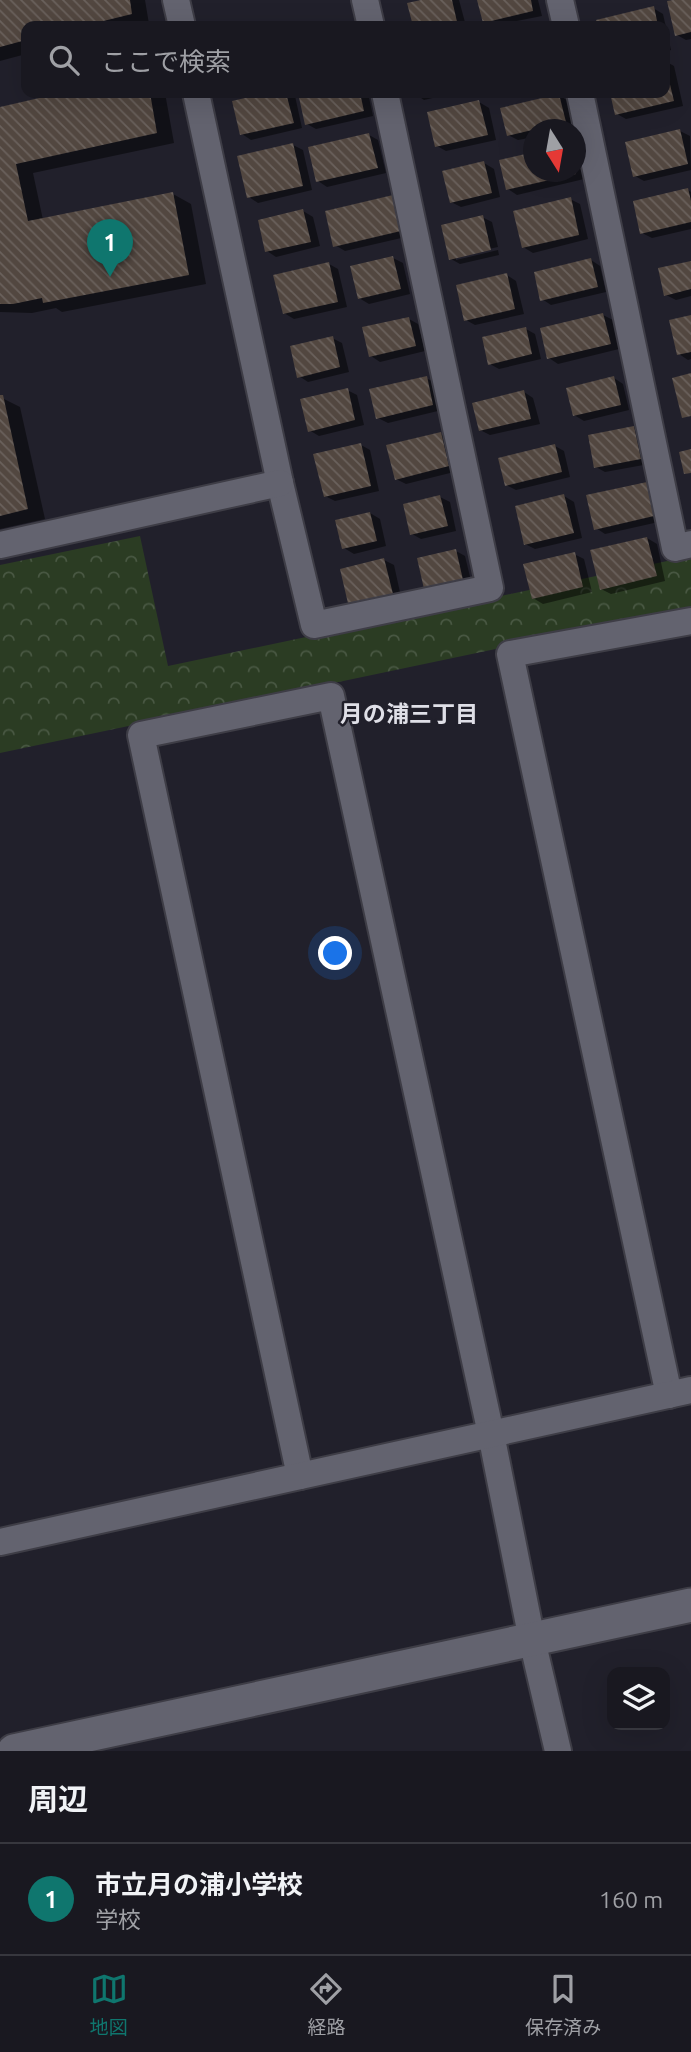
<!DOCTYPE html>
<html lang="ja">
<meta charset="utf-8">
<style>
body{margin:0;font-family:Ubuntu,"Noto Sans JP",sans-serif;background:#26252d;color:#f1f3f6}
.controls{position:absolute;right:21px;bottom:21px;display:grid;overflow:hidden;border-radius:14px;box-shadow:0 7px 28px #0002}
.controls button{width:63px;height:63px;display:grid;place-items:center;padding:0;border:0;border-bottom:2px solid #37373e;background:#191820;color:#f1f3f6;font:35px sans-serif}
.compass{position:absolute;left:523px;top:119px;width:63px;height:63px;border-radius:50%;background:#191820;box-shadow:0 7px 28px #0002;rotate:169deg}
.you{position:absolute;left:336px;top:954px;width:24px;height:24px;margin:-18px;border:5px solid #fff;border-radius:50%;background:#1a73e8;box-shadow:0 0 0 10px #1a73e833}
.badge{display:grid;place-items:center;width:46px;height:46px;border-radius:50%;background:#0f766e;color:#fff;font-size:23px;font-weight:700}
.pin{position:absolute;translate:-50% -58px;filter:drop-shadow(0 2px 4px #0008)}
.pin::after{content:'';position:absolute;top:37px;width:24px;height:21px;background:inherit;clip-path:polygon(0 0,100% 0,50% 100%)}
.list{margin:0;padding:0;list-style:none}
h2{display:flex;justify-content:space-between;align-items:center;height:91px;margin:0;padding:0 28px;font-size:30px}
h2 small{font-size:23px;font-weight:400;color:#9fa0a5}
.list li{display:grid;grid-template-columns:46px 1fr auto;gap:21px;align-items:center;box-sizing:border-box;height:112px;padding:0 28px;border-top:2px solid #37373e}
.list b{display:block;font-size:26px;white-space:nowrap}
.list p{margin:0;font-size:23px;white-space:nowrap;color:#9fa0a5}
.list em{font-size:23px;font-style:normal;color:#9fa0a5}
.icon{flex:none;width:38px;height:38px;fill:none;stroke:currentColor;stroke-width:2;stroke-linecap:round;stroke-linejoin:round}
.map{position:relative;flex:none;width:691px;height:1751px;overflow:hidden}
.search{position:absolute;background:#191820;box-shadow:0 7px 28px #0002;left:21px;right:21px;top:21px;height:77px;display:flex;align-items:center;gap:18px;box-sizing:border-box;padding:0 24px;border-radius:14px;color:#9fa0a5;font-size:26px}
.sheet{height:203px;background:#191820}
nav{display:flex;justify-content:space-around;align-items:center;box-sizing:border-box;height:98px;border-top:2px solid #37373e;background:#191820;font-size:19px;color:#9fa0a5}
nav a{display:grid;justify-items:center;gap:4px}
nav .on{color:#0f766e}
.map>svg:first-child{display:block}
.park{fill:url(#park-crowns)}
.shadow{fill:#0007}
.building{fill:url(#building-back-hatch)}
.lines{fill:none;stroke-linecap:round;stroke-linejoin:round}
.minor-casing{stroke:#3e3d46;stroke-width:30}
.tertiary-casing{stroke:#3e3d46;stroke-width:37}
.minor{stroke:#63636f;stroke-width:26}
.tertiary{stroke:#63636f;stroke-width:33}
.labels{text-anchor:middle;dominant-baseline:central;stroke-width:5;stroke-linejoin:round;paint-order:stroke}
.neighbourhood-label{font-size:23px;font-weight:bold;fill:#dfdfe7;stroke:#21202b}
</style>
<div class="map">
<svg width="691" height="1751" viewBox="0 0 691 1751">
<defs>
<pattern id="park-crowns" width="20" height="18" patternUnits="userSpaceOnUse" patternTransform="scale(1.75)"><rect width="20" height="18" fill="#2b3c23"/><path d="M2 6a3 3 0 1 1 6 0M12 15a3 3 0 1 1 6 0" fill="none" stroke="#495843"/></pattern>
<pattern id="building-back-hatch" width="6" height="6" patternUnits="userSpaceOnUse" patternTransform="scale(1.75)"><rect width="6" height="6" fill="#524740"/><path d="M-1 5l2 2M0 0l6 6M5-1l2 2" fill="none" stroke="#6a615c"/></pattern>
</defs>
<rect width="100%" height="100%" fill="#21202b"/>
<!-- park -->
<polygon class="park" points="140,536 168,666 691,556 691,608 0,753 0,565"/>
<!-- shadow -->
<g class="shadow">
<polygon points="0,0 145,0 149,24 138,26 26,26 26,54 0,61"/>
<polygon points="428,0 459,0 466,26 415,26 410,4"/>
<polygon points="479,0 538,0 542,16 492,26 484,22"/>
<polygon points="680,0 691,0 691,39 686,40 677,35"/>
<polygon points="653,8 663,14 671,50 665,52 665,26 599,26 598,21"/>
<polygon points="665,61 674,66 683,106 626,119 617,114 612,93 665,93"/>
<polygon points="68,93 165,93 174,143 33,173 43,220 173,194 191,204 206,284 62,312 56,308 32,313 0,312 0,109"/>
<polygon points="275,93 289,93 295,96 302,128 251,140 242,134 234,103"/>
<polygon points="300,93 368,93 373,116 316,129 307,124"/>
<polygon points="414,93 454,93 424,100"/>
<polygon points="559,95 568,101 574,127 564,130 534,130 534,137 518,140 508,135"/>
<polygon points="479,102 489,108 496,140 446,151 437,146"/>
<polygon points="680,131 690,136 691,170 644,181 635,176"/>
<polygon points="369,135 378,140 386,173 327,187 318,181"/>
<polygon points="293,145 303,150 312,190 258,203 249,197"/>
<polygon points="576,150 578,151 584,179 517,195 508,189 534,172 576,172"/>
<polygon points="484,163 494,169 500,197 461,207 451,202"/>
<polygon points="688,190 691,192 691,229 652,238 642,233"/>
<polygon points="393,197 402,202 410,236 345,251 335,245"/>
<polygon points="570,199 580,204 588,239 533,253 523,247"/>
<polygon points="303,211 313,217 320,246 276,257 267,251"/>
<polygon points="482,217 492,222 498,247 456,256 456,260 498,250 499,255 460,264 451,259"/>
<polygon points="393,258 403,263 410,294 369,304 359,298"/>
<polygon points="591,260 600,266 606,292 551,305 542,299"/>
<polygon points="691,262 691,296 676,300 666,295"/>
<polygon points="329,264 338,269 347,307 294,319 284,313"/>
<polygon points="507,275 516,281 524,314 475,325 466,320"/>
<polygon points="603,315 613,320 619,349 558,364 549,358"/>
<polygon points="691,317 691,359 688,360 679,354"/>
<polygon points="409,319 418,324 425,351 380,362 371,356"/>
<polygon points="526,329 535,334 541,359 499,369 490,364"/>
<polygon points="332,338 342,343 349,372 308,382 299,376"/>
<polygon points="426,378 436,383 442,410 388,423 378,418"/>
<polygon points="614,378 623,384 629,410 584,421 574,415"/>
<polygon points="347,390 357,395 364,425 319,436 309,430"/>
<polygon points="524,392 533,398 540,424 490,435 480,430"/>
<polygon points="0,397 20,407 45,519 0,529"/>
<polygon points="634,427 643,433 649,464 605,472 596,467"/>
<polygon points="441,434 450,440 458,471 406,484 396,479"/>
<polygon points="361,445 370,450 379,491 335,501 325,496"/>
<polygon points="555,446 564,451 570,477 516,490 506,485"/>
<polygon points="646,484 656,489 663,521 605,534 596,528"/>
<polygon points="564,496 574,502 582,538 535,549 525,544"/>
<polygon points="440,497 450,502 456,531 421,539 412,534"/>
<polygon points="370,513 380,519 386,546 354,554 344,548"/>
<polygon points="647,538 657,544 665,581 611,594 601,589"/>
<polygon points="456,551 465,556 472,585 435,593"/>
<polygon points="574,554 584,559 592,592 543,604 533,598"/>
<polygon points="384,560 394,565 403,606 361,616"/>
</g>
<!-- building -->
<g class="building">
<polygon points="0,0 130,0 132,14 83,26 26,26 26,40 0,47"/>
<polygon points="421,0 452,0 458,26 413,26 407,3"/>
<polygon points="477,0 531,0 533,11 483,23"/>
<polygon points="673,0 691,0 691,32 675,36 667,1"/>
<polygon points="654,6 658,26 597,26 596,20"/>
<polygon points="665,64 674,101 615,115 610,93 665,93"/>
<polygon points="61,93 150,93 157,133 16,164 28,221 173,192 189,275 43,303 42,298 13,304 0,304 0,107"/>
<polygon points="267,93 286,93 294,123 240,135 232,101"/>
<polygon points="298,93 360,93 364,111 305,125"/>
<polygon points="559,94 566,122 507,136 500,108"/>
<polygon points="479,100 488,135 435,147 427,112"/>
<polygon points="680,129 688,164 633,177 625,142"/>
<polygon points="369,133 378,168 316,182 308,147"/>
<polygon points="293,143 303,186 247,198 237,156"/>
<polygon points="534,152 534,172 575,172 576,174 506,190 499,160"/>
<polygon points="484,161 492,193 450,203 442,171"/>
<polygon points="688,188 691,201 691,222 640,234 633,201"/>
<polygon points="393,195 401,231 333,247 325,211"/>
<polygon points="571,197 579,235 522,248 513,211"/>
<polygon points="303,209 311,242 265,252 258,220"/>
<polygon points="483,215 491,250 449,260 441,225"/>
<polygon points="393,256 401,289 358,299 350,266"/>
<polygon points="591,258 598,287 540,301 534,272"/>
<polygon points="691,261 691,289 664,296 658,268"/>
<polygon points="329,262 338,302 283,314 273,275"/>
<polygon points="507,273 515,309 464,321 456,285"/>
<polygon points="603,313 611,344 547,359 540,328"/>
<polygon points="691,315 691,352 677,355 669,320"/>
<polygon points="409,317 416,346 369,357 362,327"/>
<polygon points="526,327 532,354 488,365 482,337"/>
<polygon points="333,336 340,367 297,378 290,346"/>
<polygon points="691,373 691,416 682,418 672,378"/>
<polygon points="427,376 433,405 376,419 369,389"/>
<polygon points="614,376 621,405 573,416 566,388"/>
<polygon points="348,388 355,420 308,432 300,399"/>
<polygon points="524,390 531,419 479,431 472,403"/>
<polygon points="0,395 3,395 28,509 0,516"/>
<polygon points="634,426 641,459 594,468 588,435"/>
<polygon points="441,432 449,466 395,480 386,445"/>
<polygon points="361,443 371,486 324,497 313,454"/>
<polygon points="555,444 562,472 505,486 498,458"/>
<polygon points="691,449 691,473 684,474 679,452"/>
<polygon points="647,482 654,516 594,530 586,495"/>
<polygon points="564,494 574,533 524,545 515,506"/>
<polygon points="440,495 448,526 410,535 403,504"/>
<polygon points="370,512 377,541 342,549 335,520"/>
<polygon points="647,537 657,576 600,590 590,550"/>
<polygon points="456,549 463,580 424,589 417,558"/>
<polygon points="575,552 583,587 532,599 523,564"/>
<polygon points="384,558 395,602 350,612 340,569"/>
</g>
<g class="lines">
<!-- minor casing -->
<g class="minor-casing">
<g id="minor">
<polyline points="176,0 182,26"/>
<polyline points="365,0 371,26"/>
<polyline points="560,0 566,26"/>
<polyline points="196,93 280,483 314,625 490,588 385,93"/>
<polyline points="580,93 675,548 691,544"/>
<polyline points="0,545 280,483"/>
<polyline points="669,1395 510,654 691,621"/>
<polyline points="300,1476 141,735 331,696 491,1434 532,1640 558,1751"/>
<polyline points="0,1542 691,1390"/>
</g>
</g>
<!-- tertiary casing -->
<g class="tertiary-casing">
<polyline id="tertiary" points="14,1751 691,1605"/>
</g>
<!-- minor -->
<use href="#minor" class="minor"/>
<!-- tertiary -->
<use href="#tertiary" class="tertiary"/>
</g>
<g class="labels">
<!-- neighbourhood labels -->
<g class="neighbourhood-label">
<text x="409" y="713">月の浦三丁目</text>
</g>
</g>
</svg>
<div class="controls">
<button><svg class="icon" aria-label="layers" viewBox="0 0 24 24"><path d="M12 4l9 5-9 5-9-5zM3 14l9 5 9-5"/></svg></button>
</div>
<svg class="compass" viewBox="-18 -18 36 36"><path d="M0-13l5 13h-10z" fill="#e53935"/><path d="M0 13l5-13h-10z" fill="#9fa0a5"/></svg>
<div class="you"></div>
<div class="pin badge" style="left:110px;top:277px">1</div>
<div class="search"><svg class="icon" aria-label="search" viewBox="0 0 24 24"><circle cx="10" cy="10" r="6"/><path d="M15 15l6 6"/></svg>ここで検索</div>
</div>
<section class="sheet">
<h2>周辺<small></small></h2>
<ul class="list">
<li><span class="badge">1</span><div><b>市立月の浦小学校</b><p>学校</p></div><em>160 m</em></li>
</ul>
</section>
<nav>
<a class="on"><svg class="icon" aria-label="map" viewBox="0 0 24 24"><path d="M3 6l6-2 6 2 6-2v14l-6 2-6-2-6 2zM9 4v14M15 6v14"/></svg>地図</a>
<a><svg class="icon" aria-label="directions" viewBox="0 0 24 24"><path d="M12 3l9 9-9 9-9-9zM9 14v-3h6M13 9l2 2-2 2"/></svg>経路</a>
<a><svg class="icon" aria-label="saved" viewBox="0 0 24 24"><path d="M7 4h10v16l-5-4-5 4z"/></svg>保存済み</a>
</nav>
